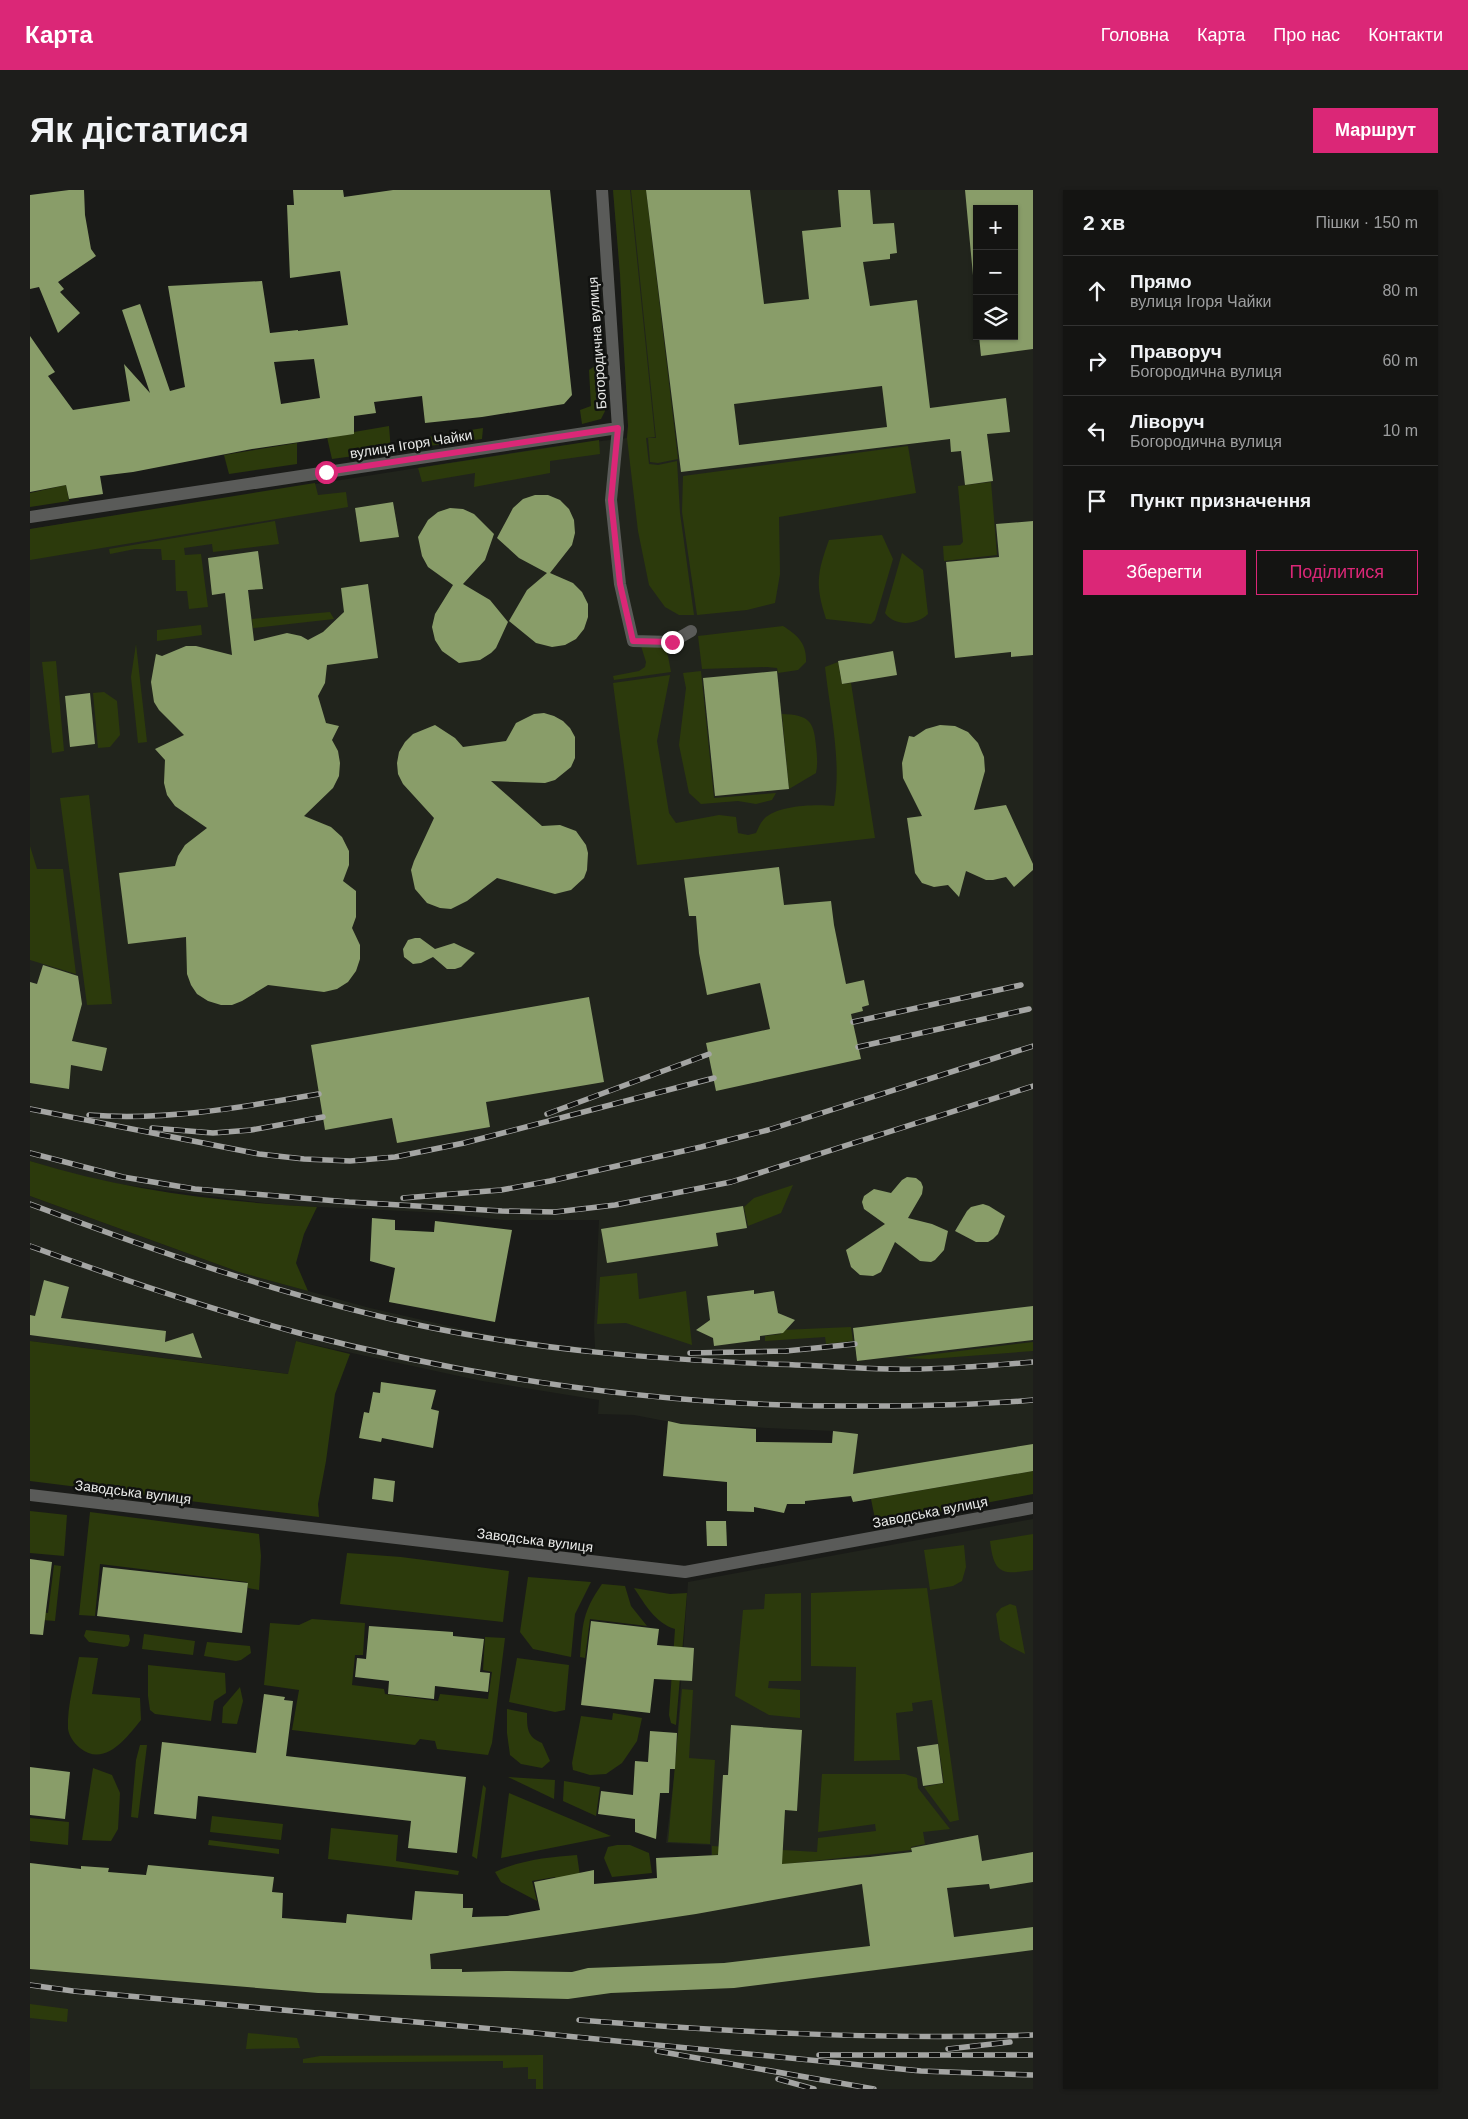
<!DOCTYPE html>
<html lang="uk">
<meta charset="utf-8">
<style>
body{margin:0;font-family:Helvetica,sans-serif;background:#1d1d1b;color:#f1f3f6}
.controls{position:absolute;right:15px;top:15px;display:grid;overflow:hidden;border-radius:0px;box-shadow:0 1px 4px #0004}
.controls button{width:45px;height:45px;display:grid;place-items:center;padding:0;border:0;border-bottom:1px solid #333332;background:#141412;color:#f1f3f6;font:25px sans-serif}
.stop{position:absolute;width:15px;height:15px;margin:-11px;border:4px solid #db2777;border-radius:50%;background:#fff}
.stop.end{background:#db2777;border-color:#fff;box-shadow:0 1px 5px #0008}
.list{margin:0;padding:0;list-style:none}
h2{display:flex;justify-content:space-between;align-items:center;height:65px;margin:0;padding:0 20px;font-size:21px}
h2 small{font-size:16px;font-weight:400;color:#9d9e9f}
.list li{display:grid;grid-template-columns:32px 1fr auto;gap:15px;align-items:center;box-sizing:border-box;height:70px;padding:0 20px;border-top:1px solid #333332}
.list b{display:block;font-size:19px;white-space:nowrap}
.list p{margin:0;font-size:16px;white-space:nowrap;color:#9d9e9f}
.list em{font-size:16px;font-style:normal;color:#9d9e9f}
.actions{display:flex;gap:10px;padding:15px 20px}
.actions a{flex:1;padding:11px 0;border:1px solid #db2777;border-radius:0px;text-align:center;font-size:18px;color:#db2777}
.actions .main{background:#db2777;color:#fff}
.icon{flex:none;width:28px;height:28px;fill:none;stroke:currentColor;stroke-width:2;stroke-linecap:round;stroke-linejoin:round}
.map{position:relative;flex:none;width:1003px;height:1899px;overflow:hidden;border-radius:0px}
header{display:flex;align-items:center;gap:30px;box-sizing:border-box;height:70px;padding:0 25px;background:#db2777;color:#fff}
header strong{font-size:24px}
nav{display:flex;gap:28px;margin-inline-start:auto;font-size:18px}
.intro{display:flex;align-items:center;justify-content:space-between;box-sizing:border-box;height:120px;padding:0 30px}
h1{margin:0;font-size:35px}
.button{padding:12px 22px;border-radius:0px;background:#db2777;color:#fff;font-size:18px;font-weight:700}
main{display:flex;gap:30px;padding:0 30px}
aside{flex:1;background:#141412;border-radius:0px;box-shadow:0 1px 4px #0004}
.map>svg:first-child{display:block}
.built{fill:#21241c;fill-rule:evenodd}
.green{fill:#2c3a0c}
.building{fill:#899d69;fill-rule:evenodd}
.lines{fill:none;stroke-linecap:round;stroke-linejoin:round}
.lane{stroke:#5a5b59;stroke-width:12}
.street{stroke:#5a5b59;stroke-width:12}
.rail-casing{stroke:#a4a5a3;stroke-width:5.5}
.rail{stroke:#111210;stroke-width:4;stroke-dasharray:11;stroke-linecap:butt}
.route{stroke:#db2777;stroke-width:6}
.labels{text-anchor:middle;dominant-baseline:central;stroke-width:5;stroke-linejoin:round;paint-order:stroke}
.street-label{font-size:14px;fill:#e9eae8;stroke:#111210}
</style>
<header>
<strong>Карта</strong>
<nav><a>Головна</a><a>Карта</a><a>Про нас</a><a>Контакти</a></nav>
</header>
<div class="intro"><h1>Як дістатися</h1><a class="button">Маршрут</a></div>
<main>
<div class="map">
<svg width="1003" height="1899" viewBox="0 0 1003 1899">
<rect width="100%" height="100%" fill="#1a1b18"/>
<!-- built -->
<g class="built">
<path d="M 583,0 L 1003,0 L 1003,1281 L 823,1312 L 821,1307 L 805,1308 L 803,1293 L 797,1292 L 803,1241 L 651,1234 L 604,1225 L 568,1224 L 569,1210 L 452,1191 L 266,1151 L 259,1184 L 0,1151 L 0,1006 L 209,1082 L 340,1118 L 445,1142 L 522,1154 L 565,1158 L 564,1138 L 569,1030 L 473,1030 L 414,1023 L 250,1015 L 88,994 L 45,985 L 0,971 L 0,339 L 520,257 L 597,248 L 598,236 L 590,84 ZM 947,19 L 984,19 L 984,146 L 947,146 Z"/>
<polygon points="1003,1329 1003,1899 0,1899 0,1673 22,1676 21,1685 50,1684 51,1676 79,1678 79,1682 109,1685 237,1727 316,1733 317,1724 369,1729 477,1726 510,1720 627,1689 626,1668 681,1665 681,1655 636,1653 645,1579 658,1392"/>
</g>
<!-- green -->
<g class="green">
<polygon points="583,0 600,0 625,247 616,248 619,274 628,275 647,271 650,323 664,425 649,425 635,417 619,395 608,341 597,248 598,236 590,84"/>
<polygon points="601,0 616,0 648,269 628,273 620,272 618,248 626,248"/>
<polygon points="571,172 575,221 571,229 552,234 550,220 561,216 559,180"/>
<polygon points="359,236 361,261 302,269 297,247 324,244 324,242"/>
<polygon points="453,238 452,249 399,256 398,247"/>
<polygon points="569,250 570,264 520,271 520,283 444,297 445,283 392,292 388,278"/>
<polygon points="267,253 267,274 199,284 194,265"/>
<polygon points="878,256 886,303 749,327 750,384 745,413 717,420 667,425 652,322 653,286"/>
<polygon points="961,292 967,365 914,371 913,356 930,355 933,352 928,296"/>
<polygon points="285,293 288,305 316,302 318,317 0,370 0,339"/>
<polygon points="36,295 39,311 0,317 0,303"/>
<polygon points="245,331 249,354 183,362 182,354 154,358 155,365 171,364 178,417 159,419 157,401 146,401 145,370 132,370 131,359 105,359 80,364 79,359"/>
<path d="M 852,345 L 863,369 L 845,430 L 841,434 L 796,429 C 785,395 787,383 799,350 Z"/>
<path d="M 872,363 L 893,380 L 898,424 C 887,435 865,437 855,423 Z"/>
<polygon points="300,422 304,429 223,438 222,429"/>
<polygon points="171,435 172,445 127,451 127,440"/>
<path d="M 753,436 C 767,445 777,453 776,472 L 768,480 L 748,483 L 747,478 L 737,477 L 672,479 L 668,446 Z"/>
<polygon points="106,454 117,552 108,553 101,487"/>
<polygon points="633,454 638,466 641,482 584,490 583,486 609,481 615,477 616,472 611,456"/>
<polygon points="26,471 34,561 22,563 12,472"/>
<path d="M 808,472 L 812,494 L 821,493 L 845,648 L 607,675 L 583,493 L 640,485 L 627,551 L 639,623 L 646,633 L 689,625 L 706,627 L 708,643 L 718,645 L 726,643 C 728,639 730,633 734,629 C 747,615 786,614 804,616 C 812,571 800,522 795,477 Z"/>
<polygon points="671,481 684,608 746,603 742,610 726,614 708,611 671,614 659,603 649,555 656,498 653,483"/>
<polygon points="74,502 87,511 90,545 80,557 68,558 63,503"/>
<path d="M 752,524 C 778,525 784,530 786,556 C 787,565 788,574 786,583 L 759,599 Z"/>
<polygon points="59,605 82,814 57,815 30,608"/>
<polygon points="0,656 7,679 33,679 46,784 0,770"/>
<path d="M 0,971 C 92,1000 190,1012 287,1017 L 274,1044 L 266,1073 L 278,1101 L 209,1082 L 0,1006 Z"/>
<polygon points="763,995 751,1023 718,1036 714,1017 724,1008"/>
<polygon points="607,1083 609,1109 656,1101 662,1155 596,1133 567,1134 570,1087"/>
<polygon points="821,1137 823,1151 796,1154 795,1147 735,1151 735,1146 751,1144 751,1140"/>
<polygon points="0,1151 258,1184 266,1151 320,1164 305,1204 296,1271 288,1314 289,1327 0,1291"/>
<polygon points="1003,1152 1003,1161 899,1169 873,1168"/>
<polygon points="1003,1281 1003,1304 846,1334 841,1309"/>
<polygon points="0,1321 37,1325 34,1366 0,1363"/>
<polygon points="60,1322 229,1344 231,1366 229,1400 218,1398 217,1392 70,1374 65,1426 49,1425"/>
<path d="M 1003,1344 L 1003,1380 C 971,1385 964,1384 960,1351 Z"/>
<polygon points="934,1355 936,1377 932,1391 923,1396 900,1400 894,1360"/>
<polygon points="317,1363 371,1367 479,1381 473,1432 310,1414"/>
<polygon points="24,1375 31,1376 25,1431 0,1429 0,1421 18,1423"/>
<polygon points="498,1387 561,1392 545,1424 541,1467 503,1459 490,1442"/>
<path d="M 572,1394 L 595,1396 L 601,1416 L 617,1436 L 560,1429 L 555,1468 L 550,1467 C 553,1433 552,1423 572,1394 Z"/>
<path d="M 604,1398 L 640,1404 L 657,1403 L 646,1535 L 641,1533 L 639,1525 L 645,1439 C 625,1433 615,1414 604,1398 Z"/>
<polygon points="897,1398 929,1630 920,1632 894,1597 914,1593 902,1510 882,1513 883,1521 866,1523 870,1570 824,1571 826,1477 781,1476 781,1403"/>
<polygon points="771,1403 771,1491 739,1491 738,1498 770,1500 770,1528 739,1525 705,1506 713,1420 734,1419 735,1404"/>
<polygon points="980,1414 986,1416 995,1464 981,1457 970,1450 966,1424 971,1418"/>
<polygon points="282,1429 335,1433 333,1465 325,1465 322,1495 354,1499 355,1504 408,1511 410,1504 458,1509 462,1482 453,1480 455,1447 475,1448 462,1553 458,1565 407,1559 405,1551 390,1549 385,1555 262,1540 269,1500 234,1495 240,1433 269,1435"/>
<polygon points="56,1440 99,1445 100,1450 98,1456 94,1457 59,1452 54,1446"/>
<polygon points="114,1444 165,1451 163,1465 112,1459"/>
<polygon points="177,1452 220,1456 221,1463 211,1470 206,1471 174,1466"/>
<path d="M 49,1467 L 68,1468 L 62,1504 L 110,1508 L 111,1530 C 97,1547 75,1578 50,1558 C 44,1553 39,1546 38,1539 C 37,1515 45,1490 49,1467 Z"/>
<polygon points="487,1468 539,1475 535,1520 525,1522 479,1512"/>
<polygon points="118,1475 195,1483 196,1503 184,1511 181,1531 125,1524 120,1520 118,1506"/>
<polygon points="210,1497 213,1511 207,1534 192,1533 193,1517"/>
<polygon points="652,1499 663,1500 659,1568 685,1570 680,1654 638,1652"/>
<path d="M 477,1519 L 497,1523 C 497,1538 497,1547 512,1553 L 520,1571 L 512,1578 L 491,1574 L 480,1565 L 477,1543 Z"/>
<polygon points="583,1523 612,1528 607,1551 592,1573 576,1584 560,1585 543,1580 542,1573 551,1526 582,1530"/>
<polygon points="110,1555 117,1555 108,1628 101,1627 106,1570"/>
<polygon points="63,1578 82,1585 90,1603 88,1639 81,1651 52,1650"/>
<polygon points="792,1584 875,1584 887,1588 888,1598 920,1639 893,1642 895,1654 881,1657 881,1660 711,1679 710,1663 682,1665 682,1656 787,1662 788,1648 846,1641 845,1634 788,1642"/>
<polygon points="478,1587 525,1590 524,1609"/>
<polygon points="534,1591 570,1597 566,1626 533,1611"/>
<polygon points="453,1595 456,1598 447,1669 442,1666"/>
<polygon points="479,1603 581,1646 471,1668"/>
<polygon points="182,1626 253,1634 251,1650 180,1642"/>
<polygon points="0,1628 39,1632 38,1655 0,1651"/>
<polygon points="301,1638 368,1645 366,1671 429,1681 428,1685 298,1669"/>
<polygon points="179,1650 249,1659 249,1664 178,1655"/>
<polygon points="587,1655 600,1655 619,1663 622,1683 582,1687 574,1668 578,1657"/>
<path d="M 547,1665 L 550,1686 L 527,1690 L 525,1687 L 502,1691 L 507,1711 L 471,1692 L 465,1682 C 491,1670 519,1667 547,1665 Z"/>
<polygon points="0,1814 38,1819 37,1832 0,1828"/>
<polygon points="218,1843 267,1848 270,1858 216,1859"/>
<polygon points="513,1865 513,1899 506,1899 506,1889 498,1889 498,1877 473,1878 473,1871 273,1873 273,1869 290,1866"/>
</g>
<!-- building -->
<g class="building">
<polygon points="39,0 54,0 55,25 61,59 66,66 28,92 34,99 30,102 50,123 28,143 9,97 0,99 0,5"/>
<path d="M 263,0 L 313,0 L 314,7 L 363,0 L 520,0 L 542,205 L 534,214 L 452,227 L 395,233 L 392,206 L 344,212 L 346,223 L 324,226 L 324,244 L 222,259 L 103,282 L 70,286 L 73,304 L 39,309 L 36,295 L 0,302 L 0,146 L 25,182 L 18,186 L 43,220 L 100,211 L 94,174 L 120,203 L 92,120 L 110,114 L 140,201 L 155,197 L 138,96 L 232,91 L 240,143 L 268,140 L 268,141 L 318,135 L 310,81 L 260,88 L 257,15 L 264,15 ZM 284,169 L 290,208 L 251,214 L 244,172 Z"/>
<path d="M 616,0 L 720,0 L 734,114 L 779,109 L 772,41 L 811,37 L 808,0 L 840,0 L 843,34 L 864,33 L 867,63 L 860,64 L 860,69 L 833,72 L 840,116 L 887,110 L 900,218 L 976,208 L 980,242 L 957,244 L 963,291 L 935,295 L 931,261 L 921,262 L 920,249 L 651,282 ZM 852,196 L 857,237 L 709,255 L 704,214 Z"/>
<polygon points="935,0 1003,0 1003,159 951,166 949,146 984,146 984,19 947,19 947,128"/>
<polygon points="505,305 518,305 530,310 539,319 544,330 545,343 542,355 520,383 543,393 552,402 558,414 558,427 554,439 546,449 535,455 522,457 506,453 479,431 497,400 517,383 489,368 467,348 483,318 493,309"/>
<polygon points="363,312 369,347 330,352 325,318"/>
<polygon points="420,318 433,319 444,324 464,344 455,370 433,394 460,410 478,432 466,458 461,463 450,470 429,473 412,461 405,450 402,437 405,424 423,395 398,377 392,366 388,347 398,330 408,322"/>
<polygon points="1003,331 1003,465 981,467 981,462 925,468 916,372 969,367 966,334"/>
<polygon points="228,361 233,399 218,400 224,451 257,443 271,446 278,450 293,442 314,422 311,398 338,394 348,468 297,475 295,493 288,506 296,533 309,536 302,550 308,561 310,573 309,586 303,598 274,626 301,637 312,647 319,661 319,675 313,691 326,701 326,727 322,738 330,755 330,769 326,781 318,792 307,799 294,802 238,795 212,811 202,815 191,815 178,811 167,804 161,795 157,784 156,747 98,754 89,683 145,676 148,666 155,655 177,638 145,616 137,605 134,593 135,570 125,559 154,545 129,520 124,512 121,492 126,464 132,466 156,456 166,456 202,465 195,403 182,405 178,368"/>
<polygon points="863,461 867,485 812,494 808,471"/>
<polygon points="747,481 759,599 685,606 673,488"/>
<polygon points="60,503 65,554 40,557 35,506"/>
<polygon points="514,523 524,526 533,531 540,538 545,547 545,568 541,577 525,590 515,593 461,591 512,636 530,635 546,641 556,655 558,663 557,680 554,688 541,700 525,704 467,688 437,711 421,719 410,718 397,713 385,699 381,680 384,671 404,628 373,594 368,584 367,573 369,562 375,552 383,544 405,535 425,548 433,557 476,551 486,533 504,524"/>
<polygon points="910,535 925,536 938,542 948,553 954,567 955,581 944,620 976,615 1003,674 1003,680 984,697 976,687 963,690 956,690 936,681 929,707 918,695 904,697 892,693 885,683 877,628 892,626 873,588 872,573 879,546 884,547 896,539"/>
<polygon points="749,677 754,715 801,711 804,735 816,794 834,790 839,815 832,817 833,821 821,824 831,869 686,901 676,853 740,839 730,793 677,805 669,763 666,726 659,726 654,688"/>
<polygon points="385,748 390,748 405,759 424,753 445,763 431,777 425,779 417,779 403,767 391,773 383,774 374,767 373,759 378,750"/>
<polygon points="13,775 48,786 52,814 42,851 77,858 72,881 41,875 39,899 0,893 0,792 7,794"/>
<polygon points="559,807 574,892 456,912 460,937 367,953 362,928 295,940 281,855"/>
<polygon points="877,987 886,988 891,992 893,997 892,1004 878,1028 902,1034 918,1041 914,1060 905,1070 901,1072 890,1071 865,1052 851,1082 843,1086 830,1085 821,1077 816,1060 855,1034 834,1019 832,1012 834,1006 844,999 861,1003 872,990"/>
<polygon points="953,1014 959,1016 975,1026 968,1044 963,1049 958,1052 946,1052 925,1041 937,1021 941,1017"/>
<polygon points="713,1016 717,1038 686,1043 688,1056 577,1073 571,1039"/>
<polygon points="342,1028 365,1030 365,1040 404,1042 405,1031 482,1040 465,1132 359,1112 365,1078 340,1071"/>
<polygon points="14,1090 39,1097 31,1128 136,1141 135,1152 163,1143 172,1168 0,1145 0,1125 5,1126"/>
<polygon points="724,1100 724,1104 744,1101 748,1123 765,1130 753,1143 730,1146 730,1150 684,1156 683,1148 666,1140 680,1130 677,1106"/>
<polygon points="1003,1116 1003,1150 827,1171 823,1138"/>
<polygon points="351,1192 406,1200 401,1219 409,1221 403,1258 352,1248 351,1252 329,1248 334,1222 339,1223 343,1202 350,1203"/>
<polygon points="638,1231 651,1234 726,1239 726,1252 802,1253 803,1241 828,1244 823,1284 1003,1254 1003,1281 823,1312 821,1306 775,1311 775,1314 757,1314 754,1323 724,1317 724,1322 697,1321 697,1292 633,1286"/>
<polygon points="344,1288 365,1291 363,1312 342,1309"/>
<polygon points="676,1331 696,1331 697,1356 677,1356"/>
<polygon points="0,1369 22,1372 13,1445 0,1444"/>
<polygon points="73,1377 218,1393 212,1443 67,1426"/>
<polygon points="561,1431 629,1439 627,1455 664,1458 662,1491 624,1489 620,1523 551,1515"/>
<polygon points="339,1436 423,1442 423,1446 454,1449 450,1482 460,1483 458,1502 405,1496 404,1509 358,1504 359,1491 325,1487 327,1468 336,1469"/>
<polygon points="234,1504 255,1507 254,1510 263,1511 256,1566 436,1587 427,1663 378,1658 381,1631 168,1606 166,1629 124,1624 132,1552 226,1563"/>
<path d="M 701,1535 L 772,1540 L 767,1621 L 755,1620 L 752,1674 L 840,1667 L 882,1662 L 881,1658 L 948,1645 L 952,1671 L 1003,1662 L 1003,1692 L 960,1699 L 959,1694 L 917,1698 L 924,1747 L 1003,1737 L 1003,1760 L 704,1798 L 581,1803 L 538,1809 L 288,1803 L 0,1779 L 0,1673 L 51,1679 L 51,1676 L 79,1678 L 78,1682 L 116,1685 L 118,1675 L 244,1687 L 242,1702 L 253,1703 L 252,1728 L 316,1733 L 317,1724 L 382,1730 L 385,1701 L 433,1704 L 433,1718 L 443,1718 L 442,1727 L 477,1726 L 510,1720 L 504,1692 L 564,1680 L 564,1694 L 627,1688 L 626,1668 L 688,1665 L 693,1585 L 698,1585 ZM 832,1694 L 840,1756 L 694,1773 L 558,1778 L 542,1782 L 476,1781 L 432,1782 L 432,1779 L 401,1779 L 400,1764 L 666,1724 Z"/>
<polygon points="620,1541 647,1543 645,1579 640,1579 639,1603 630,1603 626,1649 605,1642 605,1629 568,1624 571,1601 603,1605 605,1571 618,1572"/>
<polygon points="908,1554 913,1593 893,1596 887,1557"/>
<polygon points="0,1577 40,1582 35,1629 0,1625"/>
</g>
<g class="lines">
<!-- lane -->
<polyline class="lane" points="588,238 581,310 590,394 603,451 642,452 661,441"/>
<!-- street -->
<g class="street">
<polyline points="0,327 588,238 572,0"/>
<polyline points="0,1305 655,1382 1003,1318"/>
</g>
<!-- rail casing -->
<g class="rail-casing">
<g id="rail">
<polyline points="823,832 991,795"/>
<polyline points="828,857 999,819"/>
<polyline points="0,919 229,964 274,969 320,971 365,967 434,953 684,888"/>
<polyline points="517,924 679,864"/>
<path d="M 59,925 C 137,931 213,917 289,904"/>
<polyline points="122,938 183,943 221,940 293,927"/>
<polyline points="0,963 93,987 165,999 319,1012 472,1021 525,1022 585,1015 701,992 1003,896"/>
<polyline points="373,1008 471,1000 520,991 671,957 738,940 1003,856"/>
<path d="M 0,1014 C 128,1062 259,1108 393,1136 C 508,1160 624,1169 741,1174 C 780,1175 820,1178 859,1179 C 907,1180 955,1176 1003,1172"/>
<path d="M 0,1056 C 88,1088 178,1119 269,1143 C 456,1191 646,1218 839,1216 C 894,1216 948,1215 1003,1210"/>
<polyline points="660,1163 756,1161 825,1154"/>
<polyline points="0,1795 43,1801 485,1841 891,1881 1003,1885"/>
<path d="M 549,1830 C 700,1842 851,1850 1003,1845"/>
<polyline points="918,1859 980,1852"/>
<polyline points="627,1861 844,1899"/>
<polyline points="789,1865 1003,1865"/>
<polyline points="748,1889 784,1899"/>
</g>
</g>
<!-- rail -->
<use href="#rail" class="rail"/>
</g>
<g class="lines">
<!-- route -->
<polyline class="route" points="296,282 588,238 581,310 590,394 603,451 642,452"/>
</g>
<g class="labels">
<!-- street labels -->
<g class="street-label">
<text transform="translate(567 153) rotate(-94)">Богородична вулиця</text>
<text transform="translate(381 254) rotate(-9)">вулиця Ігоря Чайки</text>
<text transform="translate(103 1302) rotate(7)">Заводська вулиця</text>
<text transform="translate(900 1322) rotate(-11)">Заводська вулиця</text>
<text transform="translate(505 1350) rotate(7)">Заводська вулиця</text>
</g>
</g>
</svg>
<div class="controls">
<button>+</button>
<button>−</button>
<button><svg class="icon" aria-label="layers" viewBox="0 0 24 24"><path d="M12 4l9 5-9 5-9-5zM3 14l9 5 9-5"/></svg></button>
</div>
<div class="stop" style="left:296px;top:282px"></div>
<div class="stop end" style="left:642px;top:452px"></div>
</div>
<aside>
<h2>2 хв<small>Пішки · 150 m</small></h2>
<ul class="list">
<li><svg class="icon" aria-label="ahead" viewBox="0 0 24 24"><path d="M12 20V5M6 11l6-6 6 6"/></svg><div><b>Прямо</b><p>вулиця Ігоря Чайки</p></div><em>80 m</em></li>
<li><svg class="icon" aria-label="right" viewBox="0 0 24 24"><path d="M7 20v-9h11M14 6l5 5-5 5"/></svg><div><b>Праворуч</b><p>Богородична вулиця</p></div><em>60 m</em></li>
<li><svg class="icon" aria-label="left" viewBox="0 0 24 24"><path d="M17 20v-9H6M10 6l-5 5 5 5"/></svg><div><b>Ліворуч</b><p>Богородична вулиця</p></div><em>10 m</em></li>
<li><svg class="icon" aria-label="arrive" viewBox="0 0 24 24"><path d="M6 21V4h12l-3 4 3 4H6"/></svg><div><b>Пункт призначення</b></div></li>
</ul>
<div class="actions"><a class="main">Зберегти</a><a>Поділитися</a></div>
</aside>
</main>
